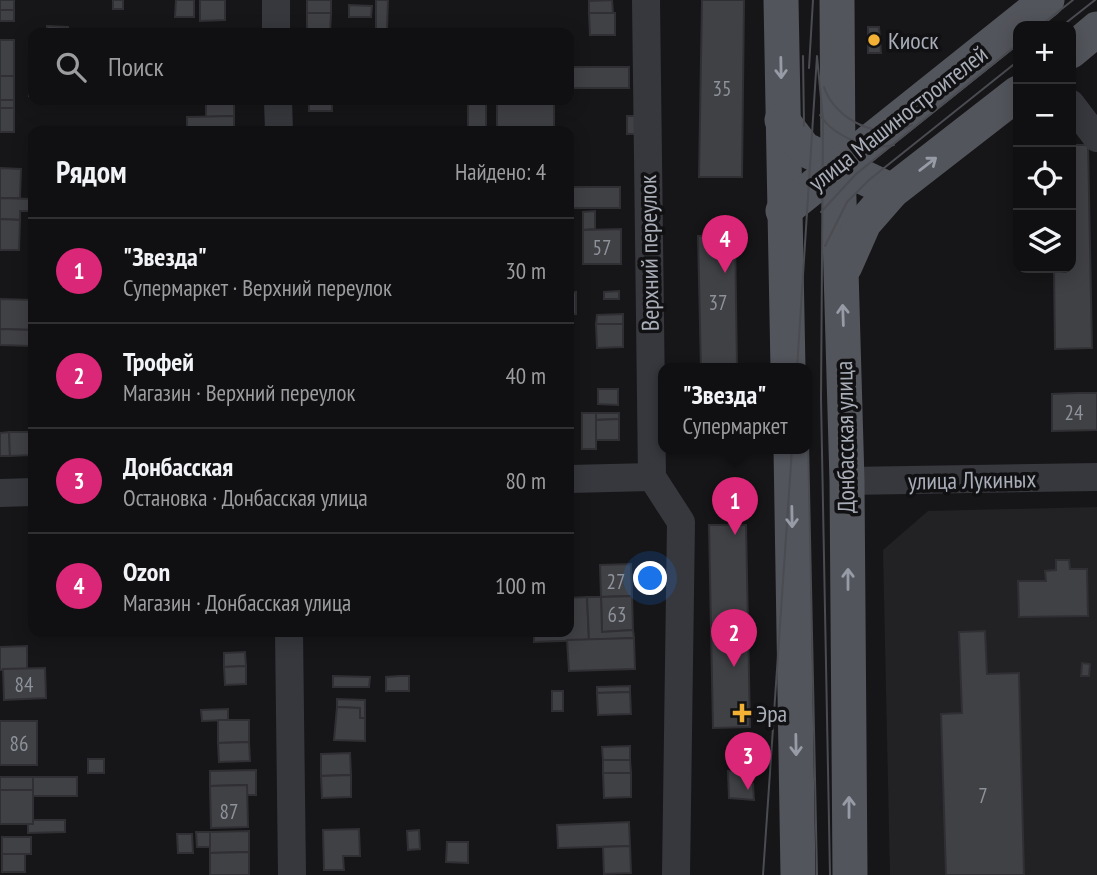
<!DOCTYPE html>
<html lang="ru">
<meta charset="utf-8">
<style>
body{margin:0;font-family:"PT Sans Narrow",sans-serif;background:#19191b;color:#f1f3f6}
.controls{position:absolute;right:21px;top:21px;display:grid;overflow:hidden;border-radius:14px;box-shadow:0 4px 18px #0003}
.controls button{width:63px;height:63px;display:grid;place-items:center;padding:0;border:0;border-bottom:2px solid #303032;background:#101012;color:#f1f3f6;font:35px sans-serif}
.you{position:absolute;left:651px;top:579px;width:24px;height:24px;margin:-18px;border:5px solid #fff;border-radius:50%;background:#1a73e8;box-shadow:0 0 0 10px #1a73e833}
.badge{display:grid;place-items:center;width:46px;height:46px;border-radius:50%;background:#db2777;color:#fff;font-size:23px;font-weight:700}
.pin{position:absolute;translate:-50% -58px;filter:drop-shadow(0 2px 4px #0008)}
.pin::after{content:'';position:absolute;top:37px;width:24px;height:21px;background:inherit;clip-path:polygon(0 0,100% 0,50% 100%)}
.popup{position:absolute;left:658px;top:363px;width:154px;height:91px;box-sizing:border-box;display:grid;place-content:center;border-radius:14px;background:#101012;filter:drop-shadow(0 2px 5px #0005);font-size:23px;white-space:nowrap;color:#9c9d9f}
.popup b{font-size:26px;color:#f1f3f6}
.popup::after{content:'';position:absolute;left:50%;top:100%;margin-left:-14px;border:14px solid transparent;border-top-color:#101012}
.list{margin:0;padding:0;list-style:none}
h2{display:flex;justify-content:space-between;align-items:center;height:91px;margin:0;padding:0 28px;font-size:30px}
h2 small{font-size:23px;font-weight:400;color:#9c9d9f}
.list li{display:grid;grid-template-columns:46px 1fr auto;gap:21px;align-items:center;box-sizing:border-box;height:105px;padding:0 28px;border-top:2px solid #303032}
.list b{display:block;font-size:26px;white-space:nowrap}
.list p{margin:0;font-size:23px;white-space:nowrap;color:#9c9d9f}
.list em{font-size:23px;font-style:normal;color:#9c9d9f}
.icon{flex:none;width:38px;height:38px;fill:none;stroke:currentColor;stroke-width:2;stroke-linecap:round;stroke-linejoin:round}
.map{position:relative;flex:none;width:1097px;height:875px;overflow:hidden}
.search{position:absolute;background:#101012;box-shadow:0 4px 18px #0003;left:28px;top:28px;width:546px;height:77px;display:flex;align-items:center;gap:18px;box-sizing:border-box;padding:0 24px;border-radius:14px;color:#9c9d9f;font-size:26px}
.panel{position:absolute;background:#101012;box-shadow:0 4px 18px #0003;left:28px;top:126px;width:546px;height:511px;border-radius:14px}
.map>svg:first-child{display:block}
.built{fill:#222225}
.building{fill:#404145;stroke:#303034;stroke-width:2}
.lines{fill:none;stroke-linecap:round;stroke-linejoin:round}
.minor{stroke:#37383d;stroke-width:28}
.major{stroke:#53555c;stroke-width:35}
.tram{stroke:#4a4c52;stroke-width:2}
.oneway{stroke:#979ba6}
.poi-dot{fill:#f2b134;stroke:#111113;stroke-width:2.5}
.labels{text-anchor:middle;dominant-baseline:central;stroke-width:7;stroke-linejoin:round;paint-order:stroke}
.number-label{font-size:21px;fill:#8e929b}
.poi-label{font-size:24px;fill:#a8adb8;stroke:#111113;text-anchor:start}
.street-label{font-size:24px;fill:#a8adb8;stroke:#111113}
</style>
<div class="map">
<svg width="1097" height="875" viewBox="0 0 1097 875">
<rect width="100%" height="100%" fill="#161618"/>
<!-- built -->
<polygon class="built" points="1097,507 1097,875 890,875 883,550 928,511"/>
<!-- building -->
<g class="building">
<rect x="0" y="0" width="14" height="10"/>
<rect x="113" y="0" width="10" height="9"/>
<polygon points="176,0 194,0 194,17 175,17"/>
<polygon points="200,0 225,0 225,20 200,21"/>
<rect x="307" y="0" width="24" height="13"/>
<polygon points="376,0 388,0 387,29 376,29"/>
<polygon points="612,0 613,13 589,13 589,1"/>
<polygon points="702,0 744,0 742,177 699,177"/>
<polygon points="349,5 372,6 371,17 349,17"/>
<rect x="0" y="10" width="14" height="11"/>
<polygon points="307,13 331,13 330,33 307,33"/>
<polygon points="589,13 615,13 615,35 590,35"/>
<polygon points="47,26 68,27 68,33 47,33"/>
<polygon points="868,27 879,27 881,53 868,53"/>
<rect x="0" y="40" width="14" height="36"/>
<rect x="569" y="67" width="60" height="21"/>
<rect x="0" y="76" width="14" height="24"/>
<rect x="29" y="85" width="4" height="11"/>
<rect x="0" y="100" width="14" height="8"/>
<polygon points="206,100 234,100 234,116 206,117"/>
<rect x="309" y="100" width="23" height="11"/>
<rect x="468" y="100" width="18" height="31"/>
<rect x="497" y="101" width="57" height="30"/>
<rect x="0" y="108" width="14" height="24"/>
<polygon points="234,116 234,131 187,131 187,117"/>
<rect x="627" y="116" width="11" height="18"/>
<polygon points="1071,145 1088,145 1092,348 1055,349 1054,268 1071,268"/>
<polygon points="0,168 21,169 20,198 0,198"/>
<rect x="569" y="187" width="51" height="21"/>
<polygon points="0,198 33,199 33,211 20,211 20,220 0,219"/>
<polygon points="595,211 595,229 583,230 583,212"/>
<polygon points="0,219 20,220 19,250 0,250"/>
<polygon points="621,229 621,264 583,264 583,230"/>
<polygon points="735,235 737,369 701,369 698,236"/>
<polygon points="619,291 619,299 604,299 604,292"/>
<polygon points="576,292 576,314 569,314 569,293"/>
<polygon points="0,299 33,300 33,330 0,329"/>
<polygon points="623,314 623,324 596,324 597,315"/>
<polygon points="596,324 623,324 623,347 597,348"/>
<polygon points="0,329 33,330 33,346 0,345"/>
<polygon points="598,389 618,389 618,405 598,404"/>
<polygon points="1078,393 1097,393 1097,430 1052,431 1052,394"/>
<rect x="582" y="413" width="14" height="36"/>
<polygon points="596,413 619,413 619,419 596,420"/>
<polygon points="619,419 619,440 596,440 596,420"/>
<polygon points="9,432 10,456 0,456 0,433"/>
<polygon points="9,432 31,432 31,455 10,456"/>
<polygon points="709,525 746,525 750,727 713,728"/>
<polygon points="1056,560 1069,560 1070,569 1087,569 1088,616 1019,617 1018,581 1046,581 1045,571 1056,570"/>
<polygon points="631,564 632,596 601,597 600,565"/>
<polygon points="632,596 633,630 602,632 601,597"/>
<polygon points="587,597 589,640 534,642 534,632 569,632 569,598"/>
<polygon points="587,597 601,597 602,632 633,630 634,638 589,640"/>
<polygon points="985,631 987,674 1019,673 1024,875 946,875 941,714 962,713 959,632"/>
<rect x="179" y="632" width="41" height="4"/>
<polygon points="634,638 635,669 569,671 567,640"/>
<polygon points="27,646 27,669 0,670 0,647"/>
<polygon points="245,652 246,666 224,667 224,653"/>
<polygon points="1082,663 1090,664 1089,676 1081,676"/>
<polygon points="246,666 246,684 225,685 224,667"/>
<polygon points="45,668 46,698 4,700 3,669"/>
<polygon points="333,676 370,677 369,687 333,687"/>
<polygon points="399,676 409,676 409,691 386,691 386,677"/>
<polygon points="630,686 630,692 597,693 597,687"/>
<rect x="552" y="691" width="11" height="20"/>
<polygon points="630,692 631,714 598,715 597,693"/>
<polygon points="337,699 365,700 365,718 360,718 360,708 337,707"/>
<polygon points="337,707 360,708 360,718 365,718 365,741 334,740"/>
<polygon points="228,709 228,720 202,721 201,710"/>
<polygon points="218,720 249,720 249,742 218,743"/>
<rect x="0" y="721" width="37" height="44"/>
<polygon points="249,742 250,761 219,762 218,743"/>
<polygon points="630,746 630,760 603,760 602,747"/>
<polygon points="350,753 351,775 321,776 321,754"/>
<rect x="88" y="759" width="16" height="14"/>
<polygon points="603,760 630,760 631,773 603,773"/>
<polygon points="256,770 256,795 247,795 247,785 210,786 210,771"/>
<polygon points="728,771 744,771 746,783 753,784 754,800 729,798"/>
<polygon points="603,773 631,773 631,797 604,798"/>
<polygon points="351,775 351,797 322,798 321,776"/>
<rect x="0" y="777" width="33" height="13"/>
<rect x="33" y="777" width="44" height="19"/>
<polygon points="247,785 248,827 211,828 210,786"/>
<rect x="0" y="790" width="33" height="34"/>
<polygon points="33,820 65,820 65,832 28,833 28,824 33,824"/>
<polygon points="629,822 630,846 558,848 557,825"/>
<polygon points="359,829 360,856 343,856 344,870 324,870 323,830"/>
<polygon points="419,830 420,849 408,850 407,831"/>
<polygon points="249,831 249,852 210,853 210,832"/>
<polygon points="196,832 210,832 210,847 197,847"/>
<polygon points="177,834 192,834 193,853 178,853"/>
<rect x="2" y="837" width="29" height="17"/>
<polygon points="447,842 468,842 468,863 446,862"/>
<polygon points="630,846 631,873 604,874 603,847"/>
<polygon points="249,852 249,875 210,875 210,853"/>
<rect x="2" y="854" width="23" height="18"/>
</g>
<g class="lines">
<!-- minor -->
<g class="minor">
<polyline points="276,0 276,33"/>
<polyline points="646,0 652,477 681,522 676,875"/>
<polyline points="278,100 279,131"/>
<polyline points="1071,104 1097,138"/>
<polyline points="569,479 652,477"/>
<polyline points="847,481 1097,477"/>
<polyline points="0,493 33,492"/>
<polyline points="289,632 292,875"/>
</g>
<!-- major -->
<g class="major">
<polyline points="781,0 788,369"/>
<polyline points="837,0 838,165 847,481 850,875"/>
<polyline points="1071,51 1097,29"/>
<polyline points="782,120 804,149 892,191"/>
<polyline points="783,211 1047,0"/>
<polyline points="845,266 864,223 892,191 1018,93"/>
<polyline points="791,449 798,875"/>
</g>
<!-- tram -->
<g class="tram">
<polyline points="1040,26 1073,0"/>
<polyline points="1062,26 1095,0"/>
<polyline points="803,56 804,126"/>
<polyline points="809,68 813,0"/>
<path d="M 824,87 C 834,119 881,143 912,125"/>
<path d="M 820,115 C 834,137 870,151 894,145"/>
<polyline points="821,212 856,174 1018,44"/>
<polyline points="825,246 847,202 869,180 1018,61"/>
<polyline points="797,369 817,56 823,120 821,399 830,875"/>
<polyline points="807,392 817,875"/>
<polyline points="763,875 792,449"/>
</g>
</g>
<!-- one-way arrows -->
<defs><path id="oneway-shaft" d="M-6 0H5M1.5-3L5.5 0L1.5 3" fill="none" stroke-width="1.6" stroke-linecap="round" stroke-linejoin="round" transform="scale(1.75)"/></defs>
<g class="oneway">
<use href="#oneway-shaft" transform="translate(781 68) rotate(89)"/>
<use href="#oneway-shaft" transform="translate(928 164) rotate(-38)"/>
<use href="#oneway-shaft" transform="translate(843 315) rotate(-92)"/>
<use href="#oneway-shaft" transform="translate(792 517) rotate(89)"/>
<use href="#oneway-shaft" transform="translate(848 579) rotate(-90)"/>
<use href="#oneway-shaft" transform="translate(796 745) rotate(89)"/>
<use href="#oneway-shaft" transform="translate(849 807) rotate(-90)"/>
</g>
<!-- markers -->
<g class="poi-dot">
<circle cx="874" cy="40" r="7"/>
<path d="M738.5 702.5h7v7h7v7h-7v7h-7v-7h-7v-7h7z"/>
</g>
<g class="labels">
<!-- number labels -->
<g class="number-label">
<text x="722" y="88">35</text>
<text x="602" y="247">57</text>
<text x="718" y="302">37</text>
<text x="1074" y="412">24</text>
<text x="616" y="581">27</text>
<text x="617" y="614">63</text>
<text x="24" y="684">84</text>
<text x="19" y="743">86</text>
<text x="983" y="795">7</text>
<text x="229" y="811">87</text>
</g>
<!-- poi labels -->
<g class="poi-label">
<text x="888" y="40">Киоск</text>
<text x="756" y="713">Эра</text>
</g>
<!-- street labels -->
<g class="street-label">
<text transform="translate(898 118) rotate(-38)">улица Машиностроителей</text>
<text transform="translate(649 253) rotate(-91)">Верхний переулок</text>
<text transform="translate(845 437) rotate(-91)">Донбасская улица</text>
<text transform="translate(972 480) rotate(-1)">улица Лукиных</text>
</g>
</g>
</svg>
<div class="controls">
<button>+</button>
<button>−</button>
<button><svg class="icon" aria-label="locate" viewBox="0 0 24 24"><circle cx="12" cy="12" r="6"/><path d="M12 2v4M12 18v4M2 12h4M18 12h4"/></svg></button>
<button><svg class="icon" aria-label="layers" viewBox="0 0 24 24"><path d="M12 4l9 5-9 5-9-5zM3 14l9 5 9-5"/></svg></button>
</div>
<div class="you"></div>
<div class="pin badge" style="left:735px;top:535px">1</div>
<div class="popup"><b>&quot;Звезда&quot;</b>Супермаркет</div>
<div class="pin badge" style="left:734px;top:667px">2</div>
<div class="pin badge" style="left:748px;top:790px">3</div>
<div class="pin badge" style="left:725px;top:273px">4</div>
<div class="search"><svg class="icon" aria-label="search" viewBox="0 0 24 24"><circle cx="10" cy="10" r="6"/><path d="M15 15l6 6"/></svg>Поиск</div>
<section class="panel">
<h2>Рядом<small>Найдено: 4</small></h2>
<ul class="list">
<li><span class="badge">1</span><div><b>&quot;Звезда&quot;</b><p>Супермаркет · Верхний переулок</p></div><em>30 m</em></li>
<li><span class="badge">2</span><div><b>Трофей</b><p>Магазин · Верхний переулок</p></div><em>40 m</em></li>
<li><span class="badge">3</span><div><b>Донбасская</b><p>Остановка · Донбасская улица</p></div><em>80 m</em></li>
<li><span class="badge">4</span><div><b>Ozon</b><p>Магазин · Донбасская улица</p></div><em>100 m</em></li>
</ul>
</section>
</div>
